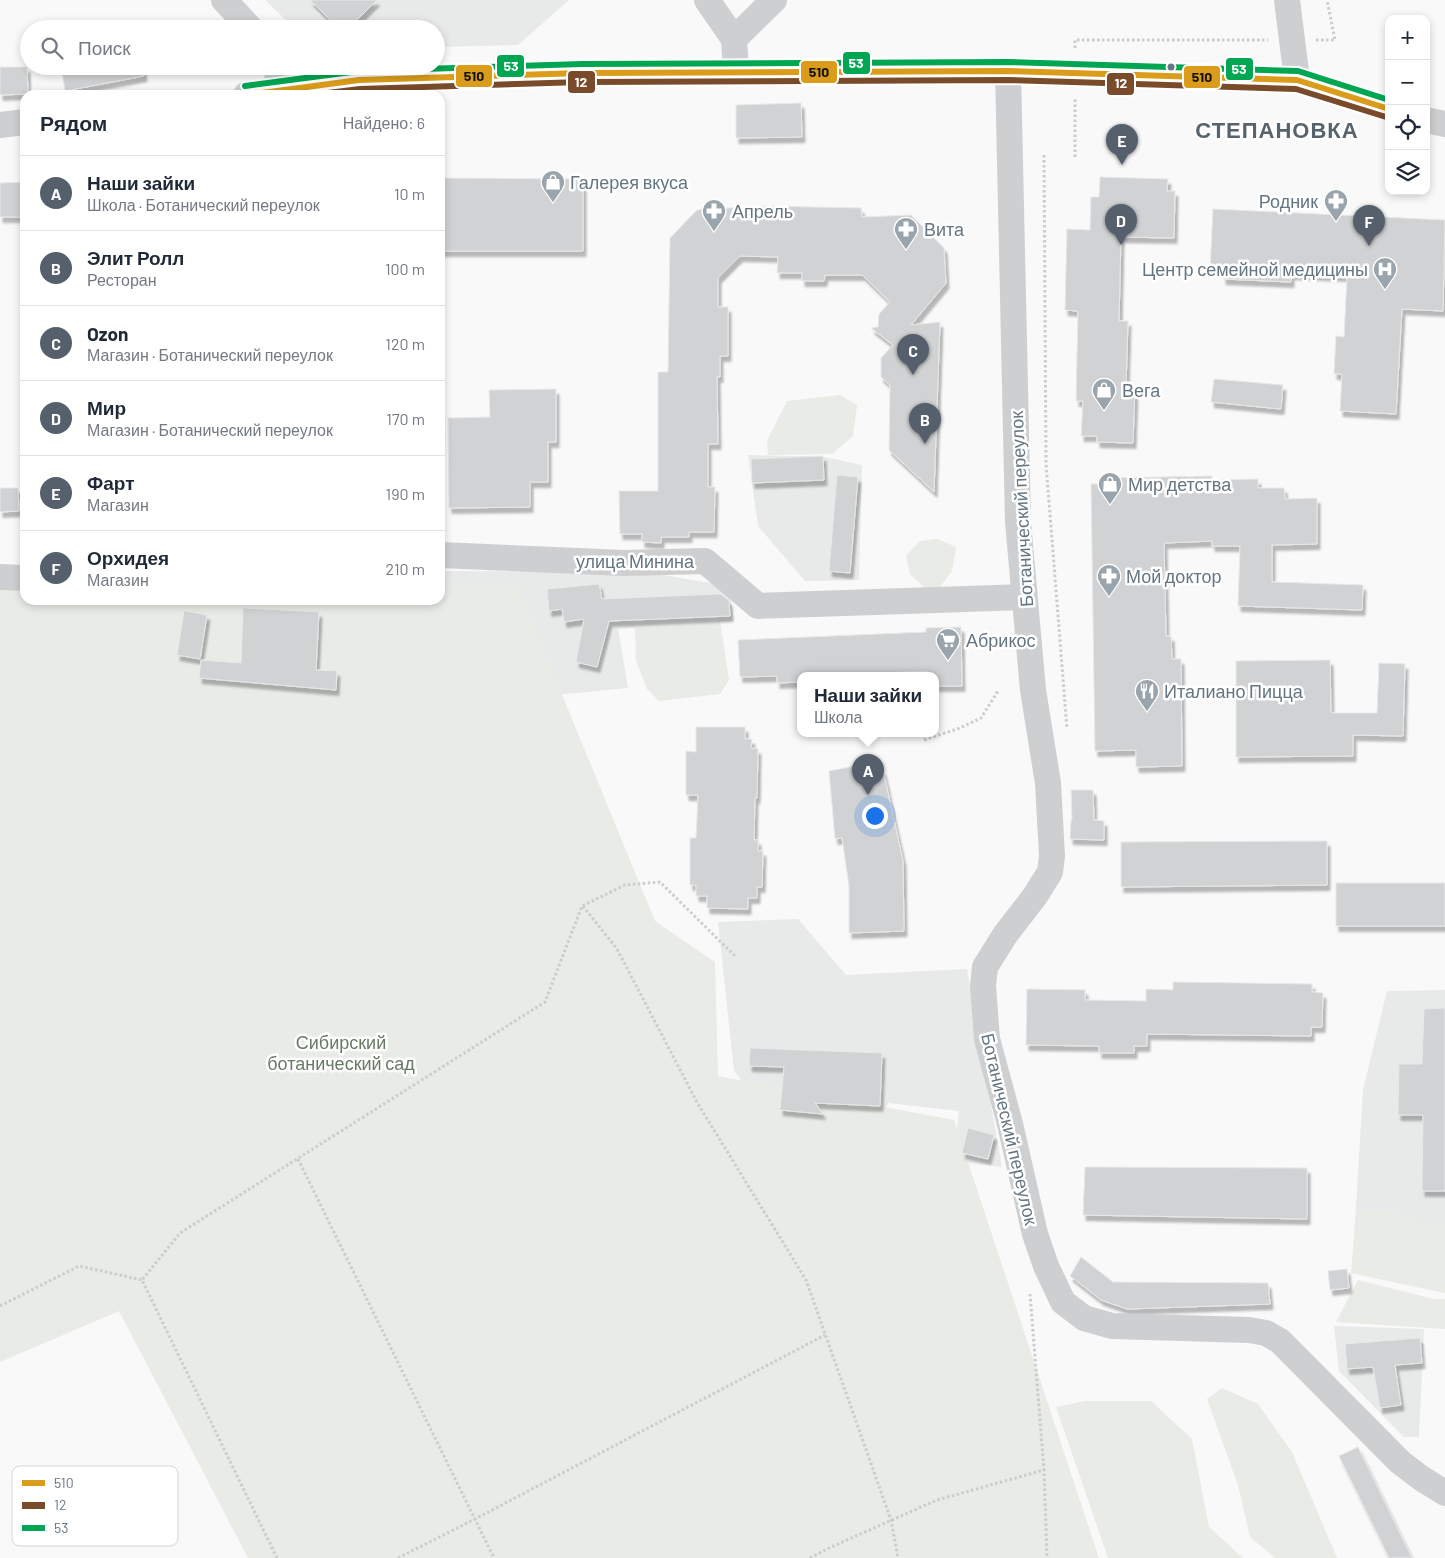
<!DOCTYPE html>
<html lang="ru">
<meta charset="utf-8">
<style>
body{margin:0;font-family:Barlow,sans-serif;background:#f2f2f3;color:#1f2937}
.controls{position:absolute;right:15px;top:15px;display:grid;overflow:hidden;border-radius:10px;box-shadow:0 2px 8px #0003}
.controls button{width:45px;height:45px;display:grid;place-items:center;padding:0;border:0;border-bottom:1px solid #e0e1e3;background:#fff;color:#1f2937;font:25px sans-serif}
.you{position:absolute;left:874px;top:815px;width:18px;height:18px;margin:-12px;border:4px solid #fff;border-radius:50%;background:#1a73e8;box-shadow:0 0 0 8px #1a73e833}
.badge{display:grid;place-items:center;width:32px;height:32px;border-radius:50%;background:#56606c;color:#fff;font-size:16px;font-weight:700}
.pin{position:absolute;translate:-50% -41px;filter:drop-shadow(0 1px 2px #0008)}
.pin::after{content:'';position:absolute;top:26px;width:18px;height:15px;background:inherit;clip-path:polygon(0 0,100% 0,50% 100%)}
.popup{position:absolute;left:797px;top:672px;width:142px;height:65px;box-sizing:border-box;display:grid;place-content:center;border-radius:10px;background:#fff;filter:drop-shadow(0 1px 4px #0005);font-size:16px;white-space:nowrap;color:#747a83}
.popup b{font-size:19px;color:#1f2937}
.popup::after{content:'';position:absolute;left:50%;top:100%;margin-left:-10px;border:10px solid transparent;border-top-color:#fff}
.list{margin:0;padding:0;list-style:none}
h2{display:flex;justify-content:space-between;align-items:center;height:65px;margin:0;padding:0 20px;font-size:21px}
h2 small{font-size:16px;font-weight:400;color:#747a83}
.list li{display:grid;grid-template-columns:32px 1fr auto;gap:15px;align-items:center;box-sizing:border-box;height:75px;padding:0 20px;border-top:1px solid #e0e1e3}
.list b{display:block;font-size:19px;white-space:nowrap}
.list p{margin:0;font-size:16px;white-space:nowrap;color:#747a83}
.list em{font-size:16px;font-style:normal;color:#747a83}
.icon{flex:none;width:28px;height:28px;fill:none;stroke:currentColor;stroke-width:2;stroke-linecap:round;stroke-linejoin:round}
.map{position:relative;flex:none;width:1445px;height:1558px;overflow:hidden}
.search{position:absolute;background:#fff;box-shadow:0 2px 8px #0003;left:20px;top:20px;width:425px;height:55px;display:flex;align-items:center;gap:12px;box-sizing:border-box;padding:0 18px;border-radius:28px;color:#747a83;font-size:19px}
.panel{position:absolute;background:#fff;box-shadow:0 2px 8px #0003;left:20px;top:90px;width:425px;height:515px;border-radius:15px}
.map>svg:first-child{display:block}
.built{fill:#e8e9e9}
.green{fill:#e8ebe6}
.building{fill:#d0d2d3;stroke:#e8e8e8;filter:url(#shadow)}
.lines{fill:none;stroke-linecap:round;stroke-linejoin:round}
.path{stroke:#cbcccd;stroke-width:3;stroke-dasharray:2.5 2.5;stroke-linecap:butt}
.minor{stroke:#cecfd0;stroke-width:26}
.bus-1-casing{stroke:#fff;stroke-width:10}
.bus-2-casing{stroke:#fff;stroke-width:10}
.bus-3-casing{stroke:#fff;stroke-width:10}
.bus-1{stroke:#da9c1a;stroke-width:6}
.bus-2{stroke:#7a4b2a;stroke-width:6}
.bus-3{stroke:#00a651;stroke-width:6}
.bus-dot{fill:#657683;stroke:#fff;stroke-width:2}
.labels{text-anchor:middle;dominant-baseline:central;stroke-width:5;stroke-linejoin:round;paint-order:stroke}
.poi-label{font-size:18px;fill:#657683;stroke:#fff;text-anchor:start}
.street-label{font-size:18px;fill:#657683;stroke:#fff}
.park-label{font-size:18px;fill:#687a64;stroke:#fff}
.district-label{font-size:22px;font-weight:bold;letter-spacing:1px;fill:#57646e;stroke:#fff}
.key{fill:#fff;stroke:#d1d6da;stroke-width:1}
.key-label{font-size:14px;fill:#657683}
.line-badge{stroke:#fff;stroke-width:2}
.badge-label{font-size:14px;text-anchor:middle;font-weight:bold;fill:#fff}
.pale-badge-label{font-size:14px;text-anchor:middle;font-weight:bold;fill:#111}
</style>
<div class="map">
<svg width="1445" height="1558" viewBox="0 0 1445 1558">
<defs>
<filter id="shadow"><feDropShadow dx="3" dy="5.5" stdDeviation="1" flood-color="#0004"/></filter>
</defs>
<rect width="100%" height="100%" fill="#f9f9f9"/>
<!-- built -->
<g class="built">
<polygon points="265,0 569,0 518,45 436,47 436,29 295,29"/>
<polygon points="748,455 825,457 862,465 859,580 805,581 758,526"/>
<polygon points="440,571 645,572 729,586 734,621 618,629 628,688 555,695 440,600"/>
<polygon points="798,919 846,975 967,969 1002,1167 954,1161 959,1111 888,1103 863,1162 829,1192 734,1071 718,922"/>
<polygon points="1445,990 1445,1293 1352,1273 1363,1090 1387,991"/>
<polygon points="1334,1326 1424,1329 1419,1437 1404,1437 1339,1371"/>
</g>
<!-- green -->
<g class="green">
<polygon points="840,395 857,405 853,436 832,454 768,455 767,441 787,401"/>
<polygon points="937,539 956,547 952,571 939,588 926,589 910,574 906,556 920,541"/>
<polygon points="0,584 25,585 25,600 440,600 440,585 517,585 655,921 715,962 718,1076 954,1120 1099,1558 248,1558 119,1311 0,1362"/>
<polygon points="720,620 729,680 720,694 659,701 647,689 636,661 635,626"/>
<polygon points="1356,1211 1411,1214 1418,1222 1445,1222 1445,1293 1351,1273"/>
<polygon points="1358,1280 1434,1299 1445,1299 1445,1329 1336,1322"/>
<polygon points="1222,1388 1258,1404 1292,1452 1337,1558 1275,1558 1250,1537 1238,1485 1207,1399"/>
<polygon points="1085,1401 1151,1401 1192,1439 1209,1527 1243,1558 1108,1558 1056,1407"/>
</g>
<!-- building -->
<g class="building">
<polygon points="310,0 377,0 348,29 339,29"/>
<polygon points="61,66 143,66 144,76 65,91"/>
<polygon points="0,67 27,67 28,94 0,95"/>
<polygon points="801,103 802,137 736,138 736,105"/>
<polygon points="1100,177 1168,179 1167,191 1175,191 1174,238 1121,237 1119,321 1128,321 1126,387 1135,387 1133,443 1097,442 1097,436 1081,436 1083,401 1076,401 1078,311 1065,310 1067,229 1090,230 1091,197 1099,197"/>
<polygon points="440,178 583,179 583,251 440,251"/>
<polygon points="25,182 25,217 0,217 0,183"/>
<polygon points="762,206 861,208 862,217 911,215 944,248 946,283 911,325 940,322 934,492 889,450 890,385 881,377 881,358 893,345 871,328 878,327 879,314 890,302 862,275 825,275 824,281 802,281 802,273 777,273 778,257 740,256 718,278 718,307 728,307 728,356 720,356 720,377 717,377 718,444 708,444 708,487 715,487 714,532 689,532 689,537 661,537 661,543 642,542 642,534 620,534 619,491 658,491 658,372 668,372 670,238 697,210"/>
<polygon points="1213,209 1445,220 1443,311 1402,309 1396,414 1340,411 1342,374 1334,374 1336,336 1344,337 1347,276 1291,274 1291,282 1223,279 1223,271 1210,270"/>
<polygon points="1214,379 1283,385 1281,409 1211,402"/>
<polygon points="556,389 556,442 548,442 548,482 530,482 530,507 449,508 448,418 490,417 489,390"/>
<polygon points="823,456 824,480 752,483 751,459"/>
<polygon points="837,475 858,477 850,573 829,571"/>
<polygon points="1212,476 1212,480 1258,479 1258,488 1284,488 1285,499 1317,498 1317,544 1272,545 1272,582 1363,585 1362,610 1238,606 1240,546 1212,546 1212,541 1164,543 1166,636 1171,636 1172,659 1181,659 1182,766 1136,767 1136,750 1095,751 1091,484 1109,484 1109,478"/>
<polygon points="0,488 18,488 19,511 0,512"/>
<polygon points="599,584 602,599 721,594 729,601 730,616 609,621 597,667 576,662 584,619 564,622 562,609 549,611 547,589"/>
<polygon points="243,608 319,612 316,670 337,671 336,690 199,678 201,660 241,663"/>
<polygon points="184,611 207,615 200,659 177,655"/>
<polygon points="961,627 962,686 936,686 936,676 927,676 927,671 883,673 883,676 859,676 859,674 800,676 800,682 777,683 777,676 740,677 738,640 926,632 926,628"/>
<polygon points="1330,660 1331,713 1377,713 1379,663 1405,664 1403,736 1353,735 1353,756 1236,757 1236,661"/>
<polygon points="696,727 745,727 745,739 752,739 751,748 758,749 757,798 755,798 754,840 758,840 758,851 763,851 762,887 757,887 757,898 748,898 748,909 707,908 707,896 696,896 696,885 690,885 690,838 696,838 698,795 686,795 686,751 696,752"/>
<polygon points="855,766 855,773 883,770 903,861 904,931 849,933 849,886 842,838 835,839 829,771"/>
<polygon points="1071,790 1093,790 1094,820 1104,821 1104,840 1070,839 1071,820 1072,820"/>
<polygon points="1327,841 1327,885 1121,887 1121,842"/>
<rect x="1336" y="883" width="109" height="43"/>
<polygon points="1173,982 1312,984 1312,992 1323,993 1322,1027 1311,1027 1311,1036 1147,1034 1147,1046 1134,1046 1134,1053 1099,1053 1099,1046 1026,1045 1027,989 1085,990 1085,1000 1146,1001 1146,989 1173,990"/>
<polygon points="1445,1008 1445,1191 1422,1191 1423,1115 1398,1115 1399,1064 1422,1064 1424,1009"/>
<polygon points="750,1048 882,1053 880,1106 815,1103 823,1114 780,1110 784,1067 749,1066"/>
<polygon points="968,1128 994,1135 988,1159 962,1153"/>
<polygon points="1085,1167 1307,1168 1307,1219 1083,1215"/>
<polygon points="1081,1257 1113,1282 1268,1283 1270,1304 1127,1309 1101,1300 1070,1276"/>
<polygon points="1347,1269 1349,1288 1330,1290 1328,1271"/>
<polygon points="1420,1338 1422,1363 1395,1365 1401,1405 1380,1408 1373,1367 1347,1369 1345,1344"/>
<polygon points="1358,1447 1412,1558 1389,1558 1339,1456"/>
</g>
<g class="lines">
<!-- path -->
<g class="path">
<polyline points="1316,40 1335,40 1327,0"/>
<polyline points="1075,48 1075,40 1268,40"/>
<polyline points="1044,155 1046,464 1067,729"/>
<polyline points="1075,157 1075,97"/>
<polyline points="798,700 800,702"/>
<polyline points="855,734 870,743"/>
<polyline points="924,740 960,728 981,718 998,691"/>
<polyline points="583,906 617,949 698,1104 806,1280 891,1520 898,1558"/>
<polyline points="298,1159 494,1558"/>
<polyline points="1030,1294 1044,1470 1047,1558"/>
<polyline points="0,1306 79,1266 142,1280"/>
<polyline points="277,1558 142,1280 180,1233 545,1002 582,906 625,885 660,882 735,956"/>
<polyline points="398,1558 475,1519 825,1335"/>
<polyline points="810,1558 829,1548 937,1500 1044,1470"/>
</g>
<!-- minor -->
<g class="minor">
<polyline points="224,0 251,29"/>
<polyline points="707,0 734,39 736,72"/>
<polyline points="1287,0 1297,80"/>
<polyline points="734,39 774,0"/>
<polyline points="277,66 278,91"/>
<polyline points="1008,71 1018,522 1033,690 1048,783 1052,856 1050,872 1035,896 1005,935 985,967 983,986 987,1039 1010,1124 1035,1234 1046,1266 1063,1302 1084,1318 1112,1326 1249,1330 1266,1333 1280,1341 1400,1462 1421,1478 1445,1493"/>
<polyline points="246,95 359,80 582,73 1008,71 1297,80 1389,109"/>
<polyline points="1426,120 1445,124"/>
<polyline points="0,125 25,122"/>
<polyline points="440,555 624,563 705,561 758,606 1024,597"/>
<polyline points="0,577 25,578"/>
</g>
<!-- bus-1 casing -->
<g class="bus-1-casing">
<polyline id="bus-1" points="246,95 359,80 582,73 1008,71 1297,80 1389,109"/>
</g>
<!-- bus-2 casing -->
<g class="bus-2-casing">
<polyline id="bus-2" points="312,95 360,89 582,82 1008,80 1296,89 1386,117"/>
</g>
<!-- bus-3 casing -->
<g class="bus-3-casing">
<polyline id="bus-3" points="245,86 359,71 582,64 1008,62 1298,71 1389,100"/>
</g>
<!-- bus-1 -->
<use href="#bus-1" class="bus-1"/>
<!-- bus-2 -->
<use href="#bus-2" class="bus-2"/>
<!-- bus-3 -->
<use href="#bus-3" class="bus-3"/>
</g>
<!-- icons -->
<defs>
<g id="shop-pin" transform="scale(1.25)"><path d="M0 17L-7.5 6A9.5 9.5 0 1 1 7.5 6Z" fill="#99a4ac" stroke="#fff"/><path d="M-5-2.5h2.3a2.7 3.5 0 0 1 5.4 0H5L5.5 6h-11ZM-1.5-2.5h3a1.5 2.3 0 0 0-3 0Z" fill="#fff"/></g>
<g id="pharmacy-pin" transform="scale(1.25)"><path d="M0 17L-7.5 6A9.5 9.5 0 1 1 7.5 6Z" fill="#99a4ac" stroke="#fff"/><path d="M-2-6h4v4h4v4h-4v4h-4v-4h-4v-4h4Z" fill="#fff"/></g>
<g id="hospital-pin" transform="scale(1.25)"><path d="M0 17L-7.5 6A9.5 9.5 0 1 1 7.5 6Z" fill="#99a4ac" stroke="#fff"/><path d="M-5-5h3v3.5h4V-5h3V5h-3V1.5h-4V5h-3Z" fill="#fff"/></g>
<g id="supermarket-pin" transform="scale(1.25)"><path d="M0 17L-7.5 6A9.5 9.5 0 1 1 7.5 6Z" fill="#99a4ac" stroke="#fff"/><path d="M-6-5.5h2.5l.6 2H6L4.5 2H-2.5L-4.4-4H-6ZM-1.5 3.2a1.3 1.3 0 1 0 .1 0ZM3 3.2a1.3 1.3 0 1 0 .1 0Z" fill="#fff"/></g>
<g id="restaurant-pin" transform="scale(1.25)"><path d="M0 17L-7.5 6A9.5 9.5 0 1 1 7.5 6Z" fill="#99a4ac" stroke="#fff"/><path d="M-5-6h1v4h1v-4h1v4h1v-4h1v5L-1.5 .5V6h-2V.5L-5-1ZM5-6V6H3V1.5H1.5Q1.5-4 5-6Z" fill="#fff"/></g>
</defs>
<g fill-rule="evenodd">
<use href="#shop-pin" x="553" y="182"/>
<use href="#pharmacy-pin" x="1336" y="201"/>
<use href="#pharmacy-pin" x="714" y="211"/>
<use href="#pharmacy-pin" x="906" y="229"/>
<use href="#hospital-pin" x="1385" y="269"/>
<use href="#shop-pin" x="1104" y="390"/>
<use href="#shop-pin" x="1110" y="484"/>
<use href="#pharmacy-pin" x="1109" y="576"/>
<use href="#supermarket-pin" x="948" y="640"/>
<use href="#restaurant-pin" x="1147" y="691"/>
</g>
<!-- markers -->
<circle class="bus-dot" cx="1171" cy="67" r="4.5"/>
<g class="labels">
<!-- poi labels -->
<g class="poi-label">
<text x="570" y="182">Галерея вкуса</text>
<text x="1318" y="201" text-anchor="end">Родник</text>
<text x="732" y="211">Апрель</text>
<text x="924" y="229">Вита</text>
<text x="1368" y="269" text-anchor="end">Центр семейной медицины</text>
<text x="1122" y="390">Вега</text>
<text x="1128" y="484">Мир детства</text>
<text x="1126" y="576">Мой доктор</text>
<text x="966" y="640">Абрикос</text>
<text x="1164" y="691">Италиано Пицца</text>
</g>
<!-- street labels -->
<g class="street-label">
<text transform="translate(1021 509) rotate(-93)">Ботанический переулок</text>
<text x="635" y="561">улица Минина</text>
<text transform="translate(1010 1129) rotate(77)">Ботанический переулок</text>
</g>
<!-- park labels -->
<g class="park-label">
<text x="341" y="1042">Сибирский<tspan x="341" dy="21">ботанический сад</tspan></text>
</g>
<!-- district labels -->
<g class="district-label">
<text x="1277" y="129">СТЕПАНОВКА</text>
</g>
</g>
<!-- legend -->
<rect x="12" y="1466" width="166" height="80" rx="8" class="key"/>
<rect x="22" y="1480" width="23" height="6" fill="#da9c1a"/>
<rect x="22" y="1502" width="23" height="7" fill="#7a4b2a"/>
<rect x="22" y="1525" width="23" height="6" fill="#00a651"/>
<g class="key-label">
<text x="54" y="1488">510</text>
<text x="54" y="1510">12</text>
<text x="54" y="1533">53</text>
</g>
<g class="line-badge">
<rect x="842" y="51" width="29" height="24" rx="5" fill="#00a651"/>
<rect x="496" y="54" width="29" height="24" rx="5" fill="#00a651"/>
<rect x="1225" y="57" width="29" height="24" rx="5" fill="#00a651"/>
<rect x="800" y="60" width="38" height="24" rx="5" fill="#da9c1a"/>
<rect x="455" y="64" width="38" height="24" rx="5" fill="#da9c1a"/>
<rect x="1183" y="65" width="38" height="24" rx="5" fill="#da9c1a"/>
<rect x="567" y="70" width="29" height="24" rx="5" fill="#7a4b2a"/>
<rect x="1106" y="72" width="29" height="24" rx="5" fill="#7a4b2a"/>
</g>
<g class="badge-label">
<text x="856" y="68">53</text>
<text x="511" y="71">53</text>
<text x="1239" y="74">53</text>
<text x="581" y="87">12</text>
<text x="1121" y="88">12</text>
</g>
<g class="pale-badge-label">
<text x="819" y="77">510</text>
<text x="474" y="81">510</text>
<text x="1202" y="82">510</text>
</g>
</svg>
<div class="controls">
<button>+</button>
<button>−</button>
<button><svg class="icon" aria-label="locate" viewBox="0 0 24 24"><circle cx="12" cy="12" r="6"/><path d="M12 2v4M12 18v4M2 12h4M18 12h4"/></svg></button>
<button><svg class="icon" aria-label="layers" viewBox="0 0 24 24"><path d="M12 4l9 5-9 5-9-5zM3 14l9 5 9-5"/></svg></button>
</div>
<div class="you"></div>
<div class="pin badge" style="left:868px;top:795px">A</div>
<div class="popup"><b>Наши зайки</b>Школа</div>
<div class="pin badge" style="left:925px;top:444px">B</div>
<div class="pin badge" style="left:913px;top:375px">C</div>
<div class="pin badge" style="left:1121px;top:245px">D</div>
<div class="pin badge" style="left:1122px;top:165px">E</div>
<div class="pin badge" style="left:1369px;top:246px">F</div>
<div class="search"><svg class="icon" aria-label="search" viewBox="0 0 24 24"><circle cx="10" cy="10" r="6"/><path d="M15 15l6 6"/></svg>Поиск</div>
<section class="panel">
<h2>Рядом<small>Найдено: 6</small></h2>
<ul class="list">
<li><span class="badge">A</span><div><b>Наши зайки</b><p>Школа · Ботанический переулок</p></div><em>10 m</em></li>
<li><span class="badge">B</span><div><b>Элит Ролл</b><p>Ресторан</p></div><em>100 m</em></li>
<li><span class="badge">C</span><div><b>Ozon</b><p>Магазин · Ботанический переулок</p></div><em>120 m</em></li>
<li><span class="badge">D</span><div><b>Мир</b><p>Магазин · Ботанический переулок</p></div><em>170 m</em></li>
<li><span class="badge">E</span><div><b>Фарт</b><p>Магазин</p></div><em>190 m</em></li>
<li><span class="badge">F</span><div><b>Орхидея</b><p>Магазин</p></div><em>210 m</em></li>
</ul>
</section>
</div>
